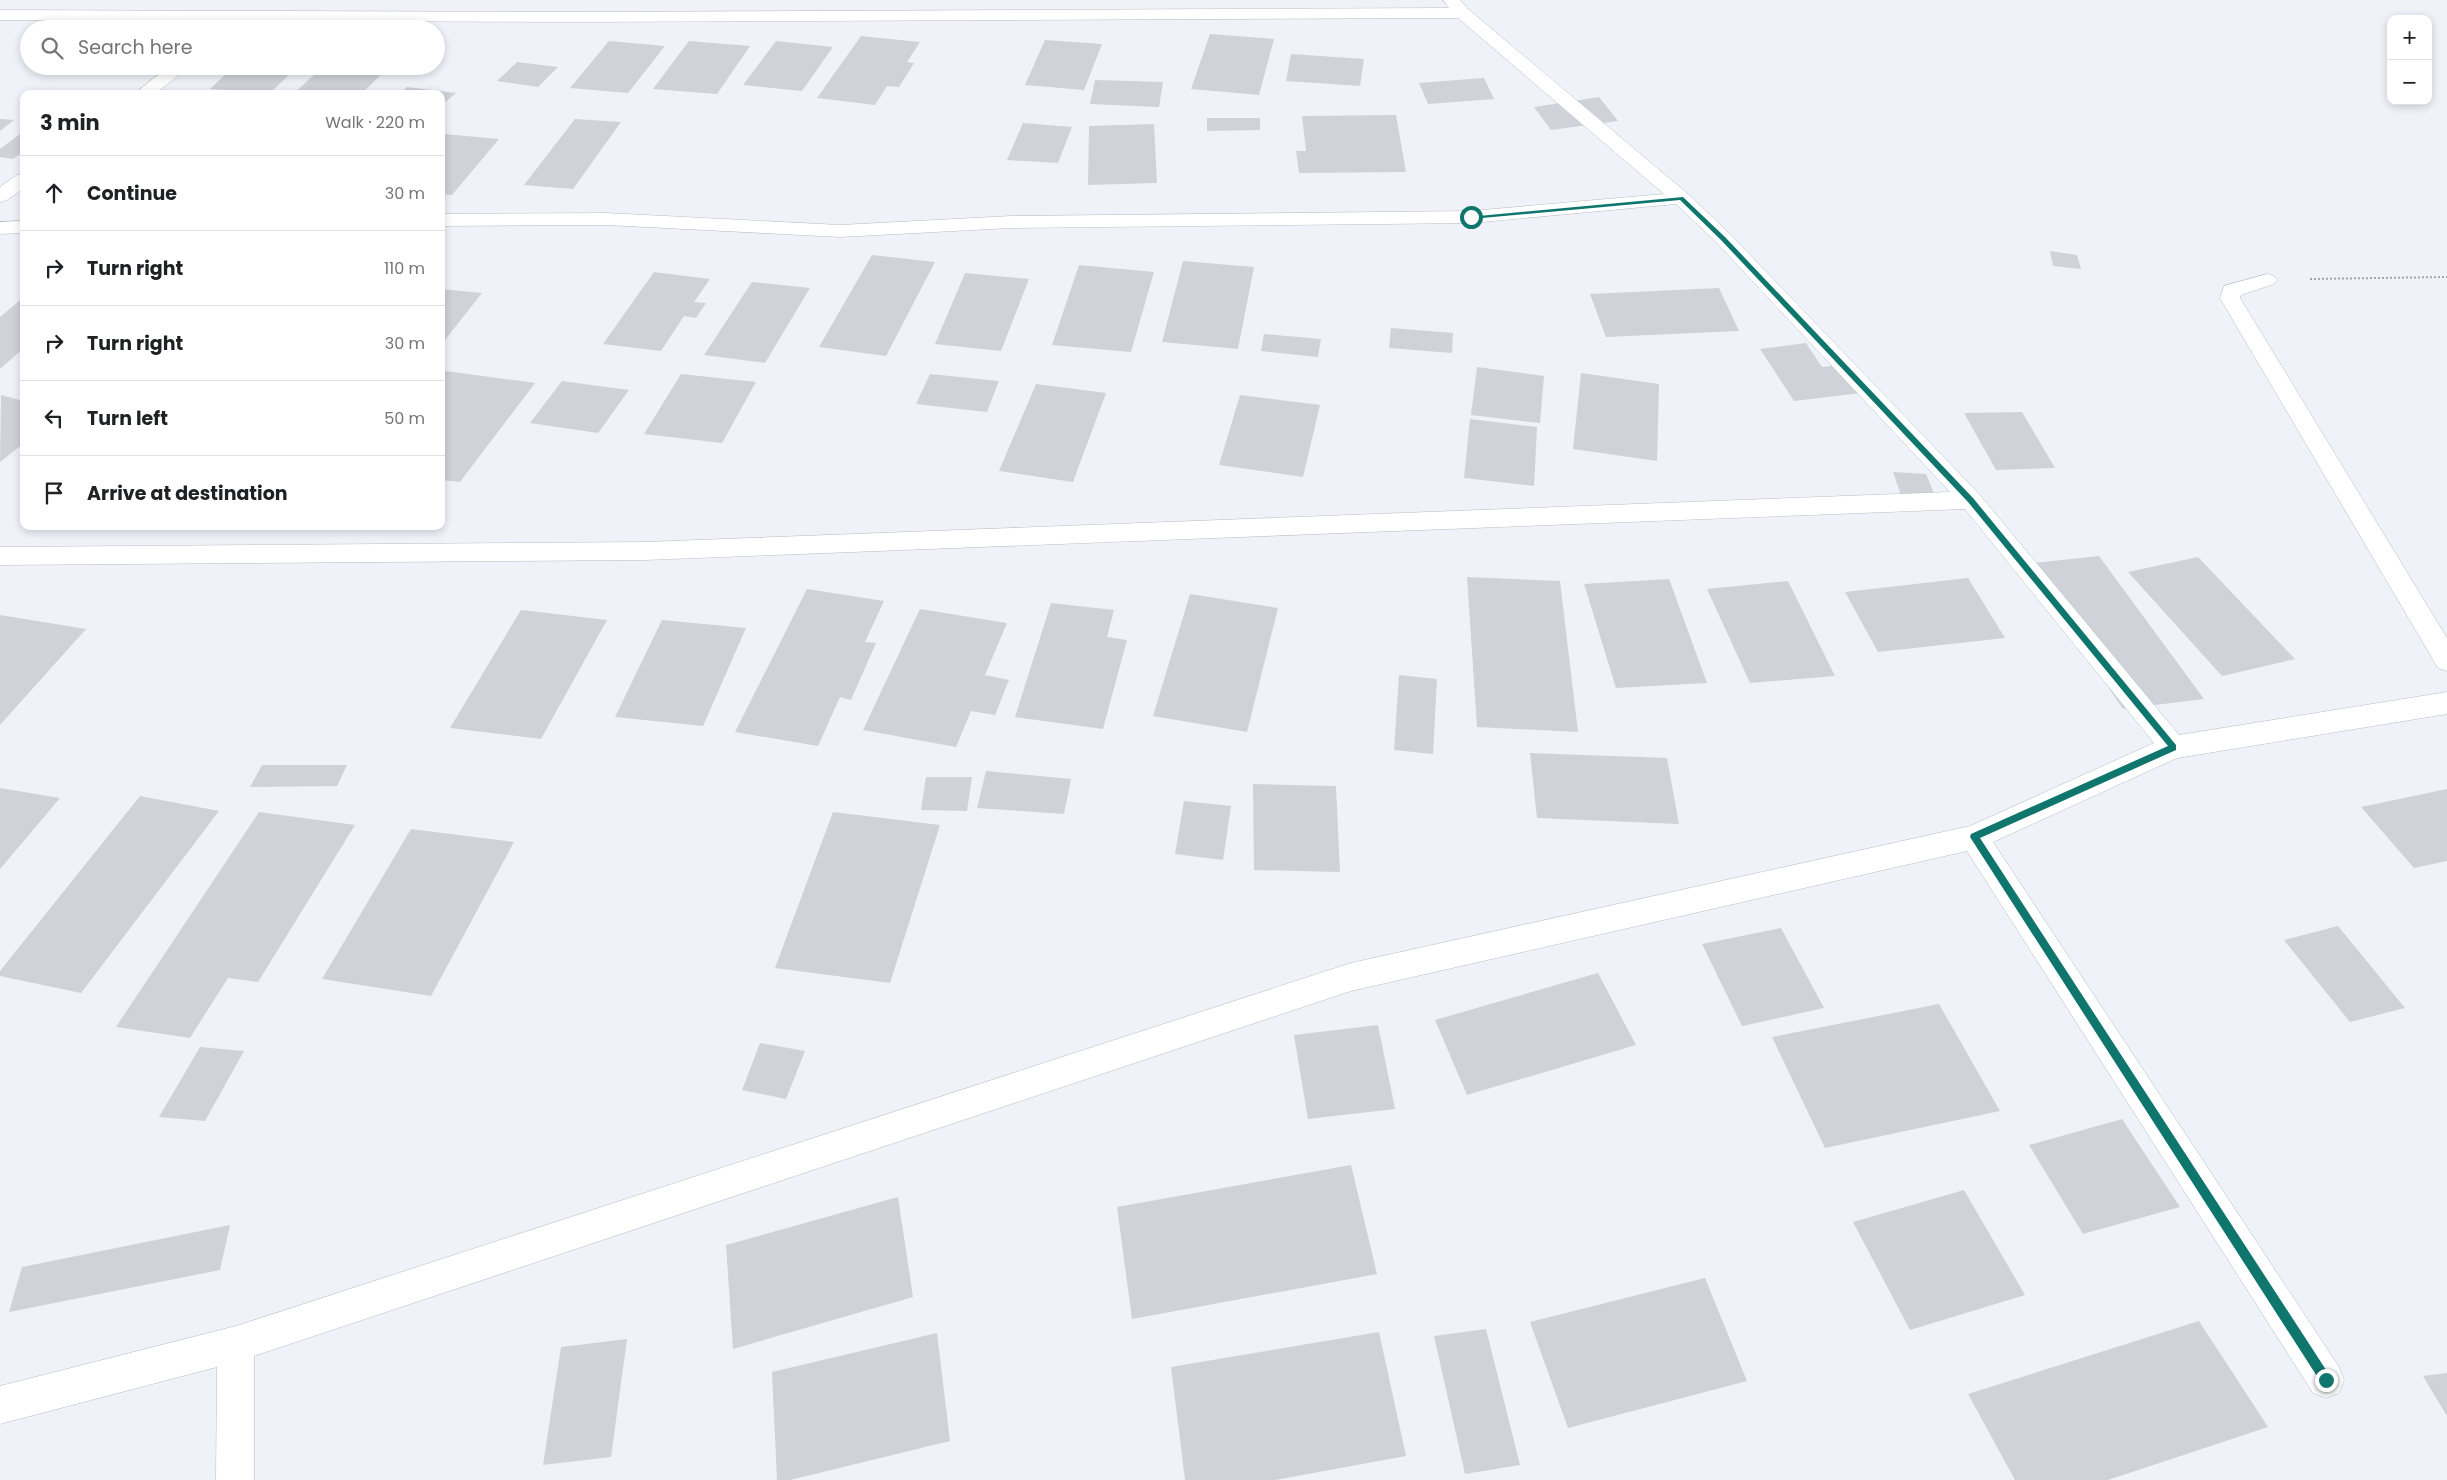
<!DOCTYPE html>
<meta charset="utf-8">
<style>
body{margin:0;font-family:Poppins,sans-serif;background:#f6f6f6;color:#202124}
.controls{position:absolute;right:15px;top:15px;display:grid;overflow:hidden;border-radius:10px;box-shadow:0 2px 8px #0003}
.controls button{width:45px;height:45px;display:grid;place-items:center;padding:0;border:0;border-bottom:1px solid #e0e0e0;background:#fff;color:#202124;font:25px sans-serif}
.stop{position:absolute;width:15px;height:15px;margin:-11px;border:4px solid #0f766e;border-radius:50%;background:#fff}
.stop.end{background:#0f766e;border-color:#fff;box-shadow:0 1px 5px #0008}
.list{margin:0;padding:0;list-style:none}
h2{display:flex;justify-content:space-between;align-items:center;height:65px;margin:0;padding:0 20px;font-size:21px}
h2 small{font-size:16px;font-weight:400;color:#757577}
.list li{display:grid;grid-template-columns:32px 1fr auto;gap:15px;align-items:center;box-sizing:border-box;height:75px;padding:0 20px;border-top:1px solid #e0e0e0}
.list b{display:block;font-size:19px;white-space:nowrap}
.list em{font-size:16px;font-style:normal;color:#757577}
.icon{flex:none;width:28px;height:28px;fill:none;stroke:currentColor;stroke-width:2;stroke-linecap:round;stroke-linejoin:round}
.map{position:relative;flex:none;width:2447px;height:1480px;overflow:hidden}
.search{position:absolute;background:#fff;box-shadow:0 2px 8px #0003;left:20px;top:20px;width:425px;height:55px;display:flex;align-items:center;gap:12px;box-sizing:border-box;padding:0 18px;border-radius:28px;color:#757577;font-size:19px}
.panel{position:absolute;background:#fff;box-shadow:0 2px 8px #0003;left:20px;top:90px;width:425px;height:440px;border-radius:10px}
.map>svg:first-child{display:block}
.building{fill:#cfd3d9}
.lines{fill:none;stroke-linecap:round;stroke-linejoin:round}
.minor-casing{stroke:#b8bbc2;stroke-width:1}
.path{stroke:#a2a4aa;stroke-width:2;stroke-dasharray:2 2;stroke-linecap:butt}
.minor{fill:#fff;fill-rule:evenodd}
.route{fill:#0f766e}
</style>
<div class="map">
<svg width="2447" height="1480" viewBox="0 0 2447 1480">
<rect width="100%" height="100%" fill="#eff2f9"/>
<!-- building -->
<g class="building">
<polygon points="1210,34 1274,39 1259,95 1191,89"/>
<polygon points="861,36 920,42 907,62 914,63 899,87 887,86 875,105 817,98"/>
<polygon points="1045,40 1102,44 1084,90 1025,85"/>
<polygon points="609,41 665,46 628,93 570,88"/>
<polygon points="689,41 750,46 717,94 653,89"/>
<polygon points="776,41 833,47 802,91 743,85"/>
<polygon points="1291,54 1364,59 1360,86 1286,81"/>
<polygon points="517,62 558,67 538,87 497,81"/>
<polygon points="234,66 298,66 270,93 210,89"/>
<polygon points="324,66 390,66 361,94 293,94"/>
<polygon points="1484,78 1494,99 1428,104 1419,83"/>
<polygon points="1095,80 1163,82 1159,107 1090,104"/>
<polygon points="407,87 456,93 441,106 441,94 399,94"/>
<polygon points="1599,97 1618,121 1551,130 1534,107"/>
<polygon points="1396,115 1406,172 1299,173 1296,151 1306,151 1302,116"/>
<polygon points="1207,118 1260,118 1260,130 1207,131"/>
<polygon points="0,119 14,120 0,131"/>
<polygon points="575,119 621,122 573,189 524,185"/>
<polygon points="1023,123 1072,127 1058,163 1007,160"/>
<polygon points="1154,124 1157,183 1088,185 1089,126"/>
<polygon points="24,131 24,151 13,159 0,157 0,149"/>
<polygon points="444,134 499,139 452,195 441,194 441,138"/>
<polygon points="2050,251 2077,255 2081,269 2053,266"/>
<polygon points="872,255 935,262 886,356 819,347"/>
<polygon points="1183,261 1254,267 1238,349 1162,342"/>
<polygon points="1079,265 1154,272 1131,352 1052,345"/>
<polygon points="654,272 710,279 694,302 706,303 696,318 684,316 661,351 603,344"/>
<polygon points="965,273 1029,279 1001,351 935,344"/>
<polygon points="752,282 810,288 765,363 704,355"/>
<polygon points="1719,288 1739,331 1606,337 1590,294"/>
<polygon points="441,289 482,293 441,345"/>
<polygon points="24,297 24,348 0,369 0,317"/>
<polygon points="1391,328 1453,333 1452,353 1389,348"/>
<polygon points="1264,334 1321,339 1318,357 1261,351"/>
<polygon points="1806,343 1822,367 1841,365 1861,393 1794,401 1760,349"/>
<polygon points="1477,367 1544,376 1540,423 1471,415"/>
<polygon points="446,371 535,383 460,482 441,480 441,377"/>
<polygon points="1581,373 1659,384 1657,461 1573,449"/>
<polygon points="681,374 756,382 722,443 644,434"/>
<polygon points="930,374 999,381 987,412 916,404"/>
<polygon points="562,381 629,390 598,433 530,423"/>
<polygon points="1036,384 1106,393 1073,482 999,471"/>
<polygon points="1,395 24,401 24,443 0,462"/>
<polygon points="1240,395 1320,405 1303,477 1219,465"/>
<polygon points="2022,412 2055,468 1996,470 1964,413"/>
<polygon points="1470,419 1537,427 1534,486 1464,478"/>
<polygon points="1893,472 1926,474 1935,496 1901,495"/>
<polygon points="2099,556 2204,699 2123,709 2025,564"/>
<polygon points="2198,557 2295,659 2222,676 2128,572"/>
<polygon points="1467,577 1560,581 1578,732 1477,727"/>
<polygon points="1968,578 2005,638 1878,652 1845,592"/>
<polygon points="1669,579 1707,683 1616,688 1584,584"/>
<polygon points="1788,581 1835,676 1750,683 1707,589"/>
<polygon points="807,589 884,601 865,642 876,643 851,700 840,697 818,746 735,732"/>
<polygon points="1190,594 1278,608 1247,732 1153,716"/>
<polygon points="1051,603 1114,610 1107,637 1127,640 1103,729 1015,717"/>
<polygon points="920,609 1007,623 985,675 1009,680 995,715 971,711 956,747 863,730"/>
<polygon points="521,610 607,620 541,739 450,728"/>
<polygon points="0,615 86,629 0,725"/>
<polygon points="662,620 746,628 703,726 615,717"/>
<polygon points="1399,675 1437,679 1433,754 1394,750"/>
<polygon points="1530,753 1667,758 1679,824 1537,818"/>
<polygon points="262,765 347,765 337,786 250,787"/>
<polygon points="986,771 1071,779 1064,814 977,808"/>
<polygon points="926,777 972,777 967,811 921,810"/>
<polygon points="1253,784 1336,786 1340,872 1254,870"/>
<polygon points="0,788 60,798 0,869"/>
<polygon points="2447,789 2447,861 2414,868 2361,807"/>
<polygon points="140,796 219,811 81,993 0,976 0,971"/>
<polygon points="1184,801 1231,806 1223,860 1175,854"/>
<polygon points="259,812 355,825 258,982 228,978 190,1038 116,1027"/>
<polygon points="833,812 940,825 890,983 775,968"/>
<polygon points="411,829 514,842 431,996 322,979"/>
<polygon points="2338,926 2405,1008 2350,1022 2284,940"/>
<polygon points="1781,928 1824,1008 1742,1026 1702,944"/>
<polygon points="1598,973 1636,1045 1467,1095 1435,1020"/>
<polygon points="1939,1004 2000,1111 1825,1148 1772,1037"/>
<polygon points="1378,1025 1395,1109 1308,1119 1294,1035"/>
<polygon points="760,1043 805,1051 786,1099 742,1090"/>
<polygon points="200,1047 244,1051 205,1121 159,1117"/>
<polygon points="2122,1119 2180,1207 2083,1234 2029,1145"/>
<polygon points="1351,1165 1377,1274 1132,1319 1117,1207"/>
<polygon points="1964,1190 2025,1295 1910,1330 1853,1222"/>
<polygon points="898,1197 913,1297 733,1349 726,1245"/>
<polygon points="230,1225 220,1270 9,1312 22,1267"/>
<polygon points="1705,1278 1747,1381 1568,1428 1530,1322"/>
<polygon points="2199,1321 2268,1427 2108,1480 2015,1480 1968,1394"/>
<polygon points="1486,1329 1520,1465 1465,1474 1434,1336"/>
<polygon points="1379,1332 1406,1456 1275,1480 1185,1480 1171,1367"/>
<polygon points="937,1333 950,1441 790,1480 777,1480 772,1372"/>
<polygon points="627,1339 611,1457 543,1465 561,1347"/>
<polygon points="2447,1373 2447,1416 2423,1376"/>
</g>
<g class="lines">
<!-- minor casing -->
<g class="minor-casing">
<g id="minor">
<polygon points="1443,0 1460,0 1468,9 1688,194 1730,234 1979,494 2179,735 2447,692 2447,714 2177,758 1993,842 2339,1367 2344,1380 2339,1393 2326,1398 2313,1393 1967,851 1351,991 254,1356 254,1480 216,1480 217,1367 0,1424 0,1386 236,1326 1351,963 1970,826 2154,743 1965,509 645,560 0,565 0,547 645,542 1950,492 1716,242 1676,204 1471,223 1011,228 840,237 606,225 441,226 441,214 606,213 840,225 1011,216 1471,211 1664,194 1458,18 576,22 0,20 0,10 576,12 1449,8"/>
<polygon points="169,66 190,66 155,94 134,94"/>
<polygon points="24,173 24,188 7,200 0,202 0,187 17,175"/>
<polygon points="24,221 24,233 0,234 0,222"/>
<polygon points="2267,274 2274,276 2277,280 2274,284 2241,295 2240,298 2447,638 2447,671 2438,668 2220,298 2224,286"/>
</g>
</g>
<!-- path -->
<polyline class="path" points="2310,279 2447,277"/>
<!-- minor -->
<use href="#minor" class="minor"/>
</g>
<!-- route -->
<polygon class="route" points="1683,197 1725,237 1973,498 2176,745 2176,750 1980,838 2330,1376 2330,1384 2322,1384 1970,837 1971,834 2168,746 1968,502 1721,240 1680,200 1471,219 1468,217"/>
</svg>
<div class="controls">
<button>+</button>
<button>−</button>
</div>
<div class="stop" style="left:1471px;top:217px"></div>
<div class="stop end" style="left:2326px;top:1380px"></div>
<div class="search"><svg class="icon" aria-label="search" viewBox="0 0 24 24"><circle cx="10" cy="10" r="6"/><path d="M15 15l6 6"/></svg>Search here</div>
<section class="panel">
<h2>3 min<small>Walk · 220 m</small></h2>
<ul class="list">
<li><svg class="icon" aria-label="ahead" viewBox="0 0 24 24"><path d="M12 20V5M6 11l6-6 6 6"/></svg><div><b>Continue</b></div><em>30 m</em></li>
<li><svg class="icon" aria-label="right" viewBox="0 0 24 24"><path d="M7 20v-9h11M14 6l5 5-5 5"/></svg><div><b>Turn right</b></div><em>110 m</em></li>
<li><svg class="icon" aria-label="right" viewBox="0 0 24 24"><path d="M7 20v-9h11M14 6l5 5-5 5"/></svg><div><b>Turn right</b></div><em>30 m</em></li>
<li><svg class="icon" aria-label="left" viewBox="0 0 24 24"><path d="M17 20v-9H6M10 6l-5 5 5 5"/></svg><div><b>Turn left</b></div><em>50 m</em></li>
<li><svg class="icon" aria-label="arrive" viewBox="0 0 24 24"><path d="M6 21V4h12l-3 4 3 4H6"/></svg><div><b>Arrive at destination</b></div></li>
</ul>
</section>
</div>
